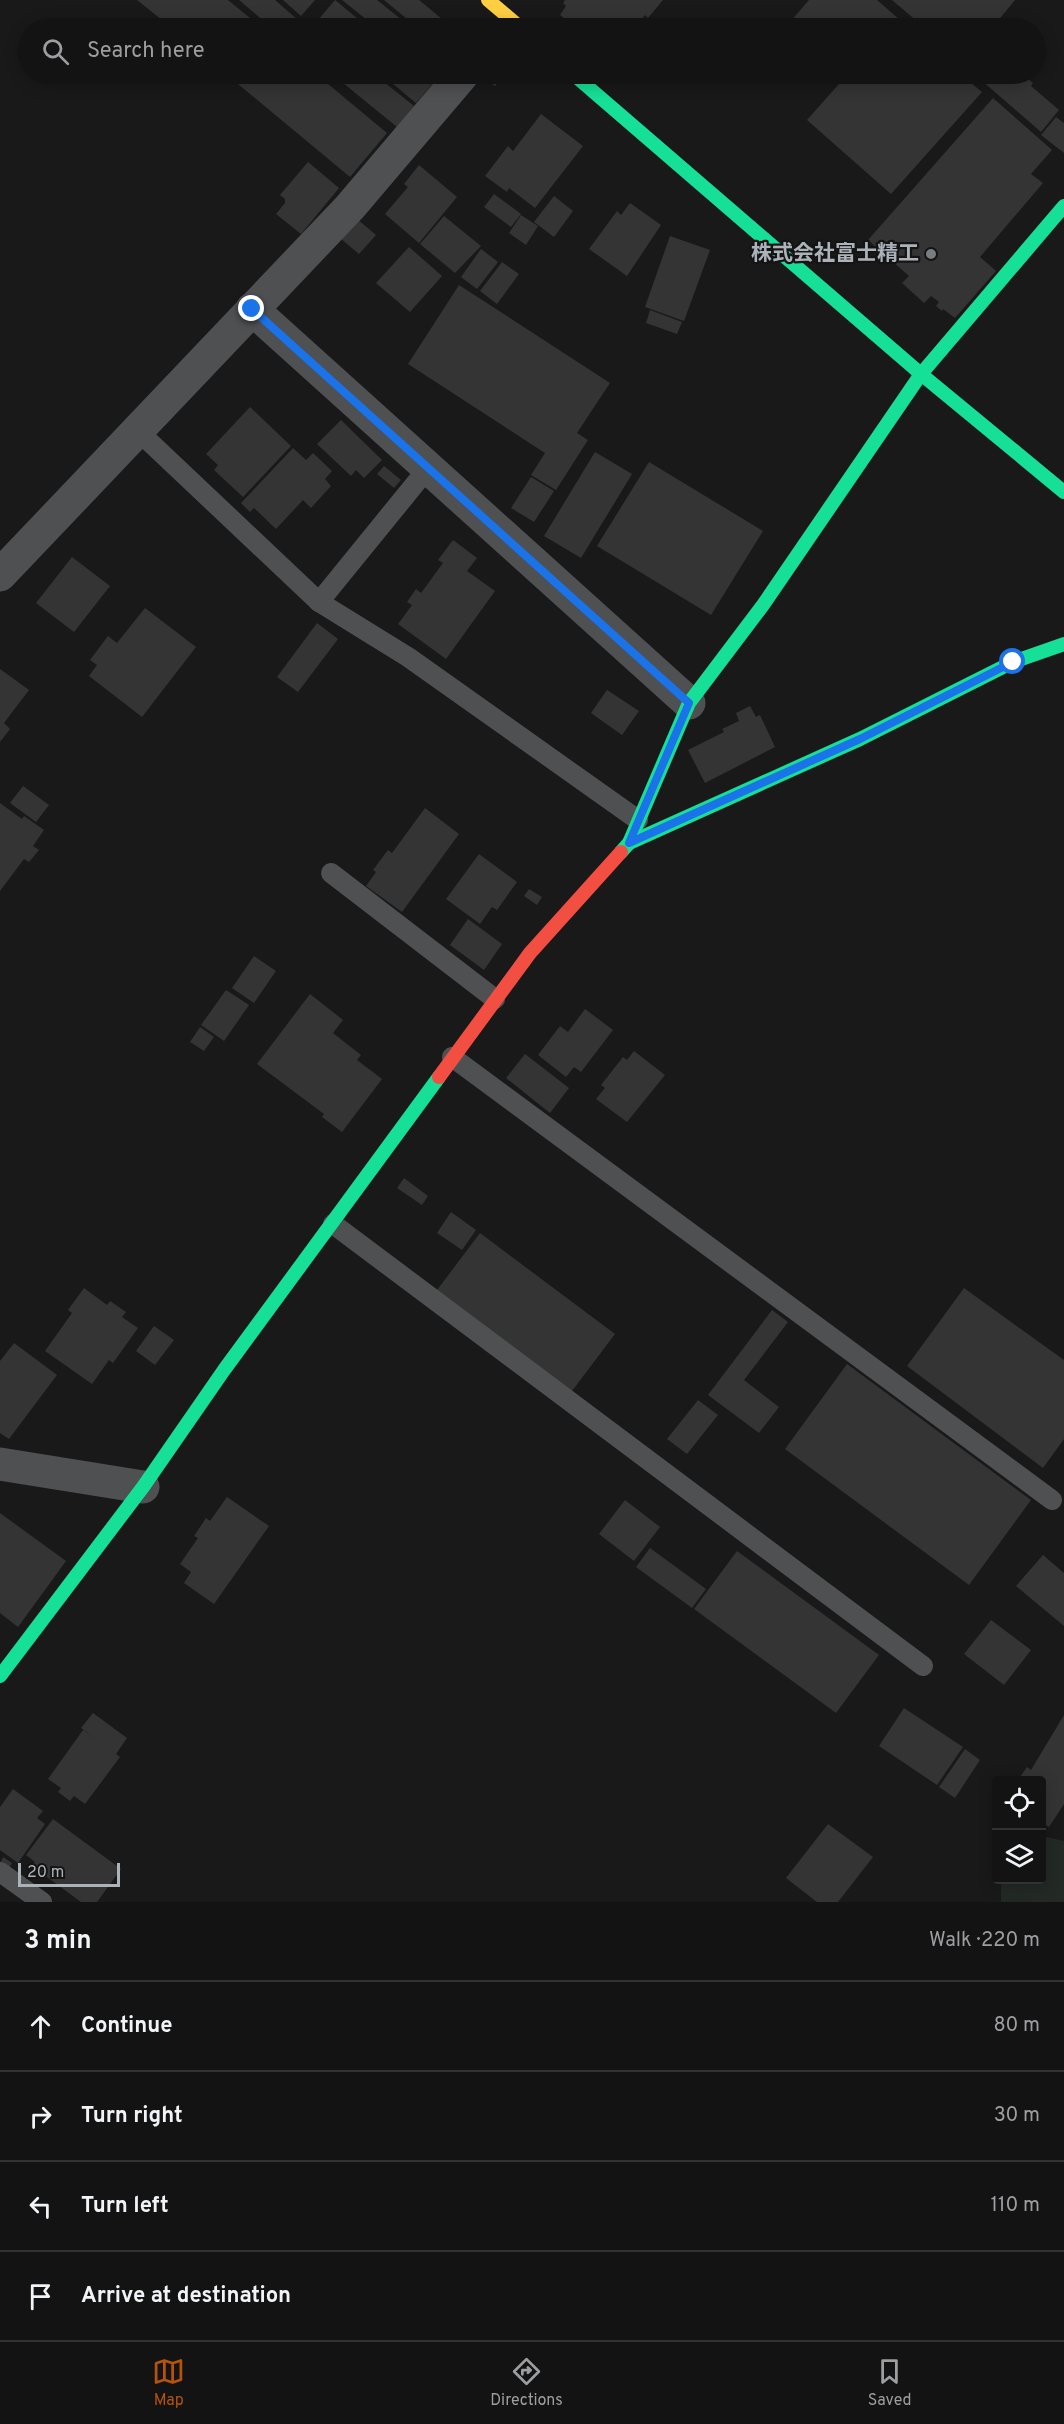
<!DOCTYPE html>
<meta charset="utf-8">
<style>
body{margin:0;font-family:Overpass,"Noto Sans JP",sans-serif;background:#1c1c1d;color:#f1f3f6}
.controls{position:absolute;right:18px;bottom:18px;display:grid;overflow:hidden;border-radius:6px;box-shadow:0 3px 15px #0003}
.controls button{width:54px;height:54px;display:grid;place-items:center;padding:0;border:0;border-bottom:2px solid #323234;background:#131314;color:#f1f3f6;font:30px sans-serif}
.scale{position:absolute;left:18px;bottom:15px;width:102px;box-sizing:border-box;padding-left:6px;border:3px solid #acb2b9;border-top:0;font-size:16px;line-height:21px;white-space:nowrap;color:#acb2b9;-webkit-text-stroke:4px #141415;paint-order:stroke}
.stop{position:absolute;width:18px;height:18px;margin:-14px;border:4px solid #1a73e8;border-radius:50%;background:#fff}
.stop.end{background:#1a73e8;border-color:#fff;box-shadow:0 2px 6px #0008}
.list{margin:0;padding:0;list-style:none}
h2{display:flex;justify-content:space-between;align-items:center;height:78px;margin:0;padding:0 24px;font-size:26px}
h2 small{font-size:20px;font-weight:400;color:#9d9ea0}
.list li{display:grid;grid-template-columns:39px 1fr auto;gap:18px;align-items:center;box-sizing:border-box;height:90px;padding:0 24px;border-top:2px solid #323234}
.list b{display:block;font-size:22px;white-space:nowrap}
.list em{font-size:20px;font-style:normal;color:#9d9ea0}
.icon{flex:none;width:33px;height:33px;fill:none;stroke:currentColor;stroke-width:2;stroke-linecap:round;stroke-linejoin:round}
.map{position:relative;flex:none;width:1064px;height:1902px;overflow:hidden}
.search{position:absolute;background:#131314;box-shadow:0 3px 15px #0003;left:18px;right:18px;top:18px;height:66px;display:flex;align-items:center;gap:15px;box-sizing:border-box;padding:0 21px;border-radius:33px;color:#9d9ea0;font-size:22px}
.sheet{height:438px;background:#131314}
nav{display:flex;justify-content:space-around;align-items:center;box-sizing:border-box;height:84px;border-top:2px solid #323234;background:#131314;font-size:16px;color:#9d9ea0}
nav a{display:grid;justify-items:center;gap:3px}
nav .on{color:#b45309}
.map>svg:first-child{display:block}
.green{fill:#232924}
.building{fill:#343435}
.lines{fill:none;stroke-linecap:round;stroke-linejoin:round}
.lane{stroke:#4e5052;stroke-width:20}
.street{stroke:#4e5052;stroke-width:33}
.fast{stroke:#16e098;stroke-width:14}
.slow{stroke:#ffcf43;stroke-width:14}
.jam{stroke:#f24e42;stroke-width:14}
.route{stroke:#1a73e8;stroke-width:8}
.poi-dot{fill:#797c81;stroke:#141415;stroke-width:2}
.labels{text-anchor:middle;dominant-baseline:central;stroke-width:4.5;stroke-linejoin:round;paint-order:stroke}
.poi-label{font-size:21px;font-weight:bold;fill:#acb2b9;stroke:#141415;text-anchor:end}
</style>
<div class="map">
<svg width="1064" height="1902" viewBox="0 0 1064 1902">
<rect width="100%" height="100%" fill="#19191a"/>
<!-- green -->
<polygon class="green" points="1042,1836 1064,1841 1064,1902 1001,1902 1001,1880 1042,1880"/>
<!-- building -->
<g class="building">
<polygon points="137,0 228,0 262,28 172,28"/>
<polygon points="239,0 275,0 298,20 290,28 272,28"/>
<polygon points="283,0 315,0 301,16"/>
<polygon points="335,0 369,28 328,28 318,20"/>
<polygon points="342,0 377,0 412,28 377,28"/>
<polygon points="384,0 419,0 453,28 418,28"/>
<polygon points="565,0 663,0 648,18 645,15 634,28 572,28 575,26 560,15 566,6 563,3"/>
<polygon points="809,0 877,0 909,28 797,28 790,22"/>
<polygon points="892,0 1015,0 996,23 994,20 986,28 925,28"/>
<polygon points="226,74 316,74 387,133 350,177"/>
<polygon points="332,74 374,74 414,106 397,127"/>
<polygon points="381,74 422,74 433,83 416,103"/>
<polygon points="479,74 506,74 495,86"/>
<polygon points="834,74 960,74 982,92 891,194 807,120 839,84 831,77"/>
<polygon points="974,74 1022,74 1033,83 1031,86 1059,110 1041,132"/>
<polygon points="993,98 1052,150 1031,174 1043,183 980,257 996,271 955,318 943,309 942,311 936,306 939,302 931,296 924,303 902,283 909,276 868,240"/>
<polygon points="541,114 583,146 535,208 509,188 507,192 485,176 508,146 513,151"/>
<polygon points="1056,117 1064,123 1064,153 1041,135"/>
<polygon points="308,162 339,188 301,234 276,214 285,203 285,199 280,195"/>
<polygon points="419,165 457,197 419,243 385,214 408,187 404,184"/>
<polygon points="494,194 521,214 511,227 484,207"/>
<polygon points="554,196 573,211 554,237 534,222"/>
<polygon points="630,203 661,225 627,276 589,249 617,211 621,215"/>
<polygon points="521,215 538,226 526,245 509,233"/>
<polygon points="444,216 481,246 455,273 420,244"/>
<polygon points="357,219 376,235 359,254 340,238"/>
<polygon points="670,236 710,250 684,321 645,307"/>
<polygon points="409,247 442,276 410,312 376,283"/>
<polygon points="481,249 498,262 477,289 461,277"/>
<polygon points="502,262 519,274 497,304 480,291"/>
<polygon points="459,285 610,383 577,433 588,440 556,490 531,475 545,453 408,364"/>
<polygon points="650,310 682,322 677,334 646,323"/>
<polygon points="250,407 291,446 243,497 214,470 218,465 206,454"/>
<polygon points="341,420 382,460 364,478 356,470 351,476 317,444"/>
<polygon points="293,448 306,460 313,453 332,471 325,479 331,486 311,508 303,500 276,529 254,508 250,512 241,503"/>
<polygon points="595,452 632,474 581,558 544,536"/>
<polygon points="649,462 763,531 711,615 597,546"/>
<polygon points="384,466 401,480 394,488 377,474"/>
<polygon points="531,477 554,491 534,522 511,508"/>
<polygon points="453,540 477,558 467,571 495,591 446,659 398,624 412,605 407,602 416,589 421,593 443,563 438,560"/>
<polygon points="72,557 110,586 74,632 36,603"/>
<polygon points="145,608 196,647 142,717 89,676 97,665 90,660 108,636 117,643"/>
<polygon points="317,623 338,639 298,692 277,677"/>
<polygon points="0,669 29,690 4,723 10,729 0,742"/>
<polygon points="607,690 639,711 622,735 591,713"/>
<polygon points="750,706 756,717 760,715 775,747 705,783 688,750 724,732 722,729 739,721 736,713"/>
<polygon points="23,786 49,805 36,822 10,803"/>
<polygon points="0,803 22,819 24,816 44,830 33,846 39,850 29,862 24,859 0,891"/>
<polygon points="425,808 459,834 402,912 366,886 376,872 373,870 388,850 392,853"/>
<polygon points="479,854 517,882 497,910 492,907 480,924 446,899"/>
<polygon points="529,889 542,897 537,905 524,896"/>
<polygon points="468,919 502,944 484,970 450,945"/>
<polygon points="254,956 276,971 254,1003 232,988"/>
<polygon points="226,990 249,1005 224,1041 201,1025"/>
<polygon points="310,994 343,1020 333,1033 361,1055 357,1060 382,1079 342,1132 322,1117 324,1114 257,1064"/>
<polygon points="585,1009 613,1030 581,1072 574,1067 566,1077 538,1055 560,1026 568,1032"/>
<polygon points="200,1027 214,1037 204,1051 190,1042"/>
<polygon points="634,1051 665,1075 627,1122 596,1099 605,1088 601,1085 623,1057 627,1060"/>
<polygon points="525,1054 569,1088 550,1113 506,1078"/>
<polygon points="404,1178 428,1196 422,1205 397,1188"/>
<polygon points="451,1212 476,1230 462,1250 437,1233"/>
<polygon points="480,1233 615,1334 569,1395 434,1294"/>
<polygon points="84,1288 107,1305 110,1301 126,1312 122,1317 138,1328 113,1363 109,1360 92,1384 45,1351 72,1313 68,1310"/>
<polygon points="964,1288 1064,1360 1064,1439 1043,1468 907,1366"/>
<polygon points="772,1310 788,1322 744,1380 779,1407 759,1433 708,1395"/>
<polygon points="154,1326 174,1340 155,1365 136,1351"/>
<polygon points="14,1343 57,1375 9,1439 0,1433 0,1361"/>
<polygon points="847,1364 1031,1500 969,1585 785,1449"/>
<polygon points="698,1400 718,1415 687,1454 667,1439"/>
<polygon points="227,1497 269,1526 214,1604 184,1583 191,1572 180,1564 198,1538 194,1536 206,1518 210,1521"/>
<polygon points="625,1500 660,1527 634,1561 599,1534"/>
<polygon points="0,1513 66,1561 18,1627 0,1613"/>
<polygon points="650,1548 706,1589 692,1608 636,1567"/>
<polygon points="737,1551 879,1655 836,1713 694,1609"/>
<polygon points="1043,1555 1064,1573 1064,1626 1016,1586"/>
<polygon points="991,1620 1031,1650 1004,1685 964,1654"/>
<polygon points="904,1708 963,1747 937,1785 879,1746"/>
<polygon points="93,1713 127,1738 116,1754 120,1757 85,1804 74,1796 70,1801 58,1792 61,1788 48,1779 83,1730 96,1739 81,1728"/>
<polygon points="1064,1715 1064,1804 1049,1827 1042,1823 1042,1780 1018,1780 1027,1767 1031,1770"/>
<polygon points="965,1749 980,1760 955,1798 939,1787"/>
<polygon points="13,1789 43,1811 37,1818 45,1824 18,1863 0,1850 0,1807"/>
<polygon points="53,1819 121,1869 97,1902 81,1902 32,1866 35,1862 26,1855"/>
<polygon points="828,1824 873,1857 838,1902 817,1902 786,1878"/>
<polygon points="3,1857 12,1863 8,1870 0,1864"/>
</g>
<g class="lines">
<!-- lane -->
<g class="lane">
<polyline points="137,430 319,602 408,657 638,820"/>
<polyline points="319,602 428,468"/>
<polyline points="331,873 495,999"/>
<polyline points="452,1057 1052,1500"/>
<polyline points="333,1224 923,1666"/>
<polyline points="0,1872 42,1902"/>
</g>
<!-- street -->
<g class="street">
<polyline points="252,309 689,703"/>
<polyline points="0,575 350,207 463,74"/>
<polyline points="0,1464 143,1487"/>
</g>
<!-- fast -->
<g class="fast">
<polyline points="573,74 921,374 1064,492"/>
<polyline points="629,843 860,739 1013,662 1064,644"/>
<polyline points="621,852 629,843 689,703 763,605 921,374 1064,206"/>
<polyline points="0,1676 143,1487 224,1370 439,1077"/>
</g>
<!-- slow -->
<polyline class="slow" points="488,0 521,28"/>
<!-- jam -->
<polyline class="jam" points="439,1077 530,953 621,852"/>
</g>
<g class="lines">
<!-- route -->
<polyline class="route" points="252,309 689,703 629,843 860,739 1013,662"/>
</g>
<!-- markers -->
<circle class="poi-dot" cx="931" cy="254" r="6"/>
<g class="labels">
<!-- poi labels -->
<g class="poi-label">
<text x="919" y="254">株式会社富士精工</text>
</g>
</g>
</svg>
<div class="controls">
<button><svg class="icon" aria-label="locate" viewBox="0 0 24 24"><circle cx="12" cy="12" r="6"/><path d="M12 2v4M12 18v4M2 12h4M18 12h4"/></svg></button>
<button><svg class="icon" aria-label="layers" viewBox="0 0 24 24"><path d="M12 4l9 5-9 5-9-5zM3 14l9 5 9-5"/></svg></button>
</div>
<div class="scale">20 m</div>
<div class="stop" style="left:1013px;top:662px"></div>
<div class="stop end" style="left:252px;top:309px"></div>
<div class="search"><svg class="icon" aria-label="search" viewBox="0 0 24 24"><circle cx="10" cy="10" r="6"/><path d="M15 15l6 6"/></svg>Search here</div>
</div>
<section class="sheet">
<h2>3 min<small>Walk · 220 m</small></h2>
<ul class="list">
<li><svg class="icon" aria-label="ahead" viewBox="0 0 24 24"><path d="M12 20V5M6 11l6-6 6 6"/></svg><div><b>Continue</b></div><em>80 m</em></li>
<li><svg class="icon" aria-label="right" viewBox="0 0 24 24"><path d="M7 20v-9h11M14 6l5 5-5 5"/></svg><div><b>Turn right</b></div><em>30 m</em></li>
<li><svg class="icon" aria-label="left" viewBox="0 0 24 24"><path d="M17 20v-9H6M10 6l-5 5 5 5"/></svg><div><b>Turn left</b></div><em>110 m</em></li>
<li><svg class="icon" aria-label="arrive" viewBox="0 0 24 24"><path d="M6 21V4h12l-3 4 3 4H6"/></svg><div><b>Arrive at destination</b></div></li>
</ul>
</section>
<nav>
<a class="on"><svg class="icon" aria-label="map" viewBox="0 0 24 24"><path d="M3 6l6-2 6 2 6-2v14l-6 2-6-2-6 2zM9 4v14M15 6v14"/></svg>Map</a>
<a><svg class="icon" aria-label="directions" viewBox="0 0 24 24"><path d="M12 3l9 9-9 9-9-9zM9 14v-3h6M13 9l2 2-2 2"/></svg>Directions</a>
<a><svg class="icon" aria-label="saved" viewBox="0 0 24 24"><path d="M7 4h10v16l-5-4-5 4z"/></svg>Saved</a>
</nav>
